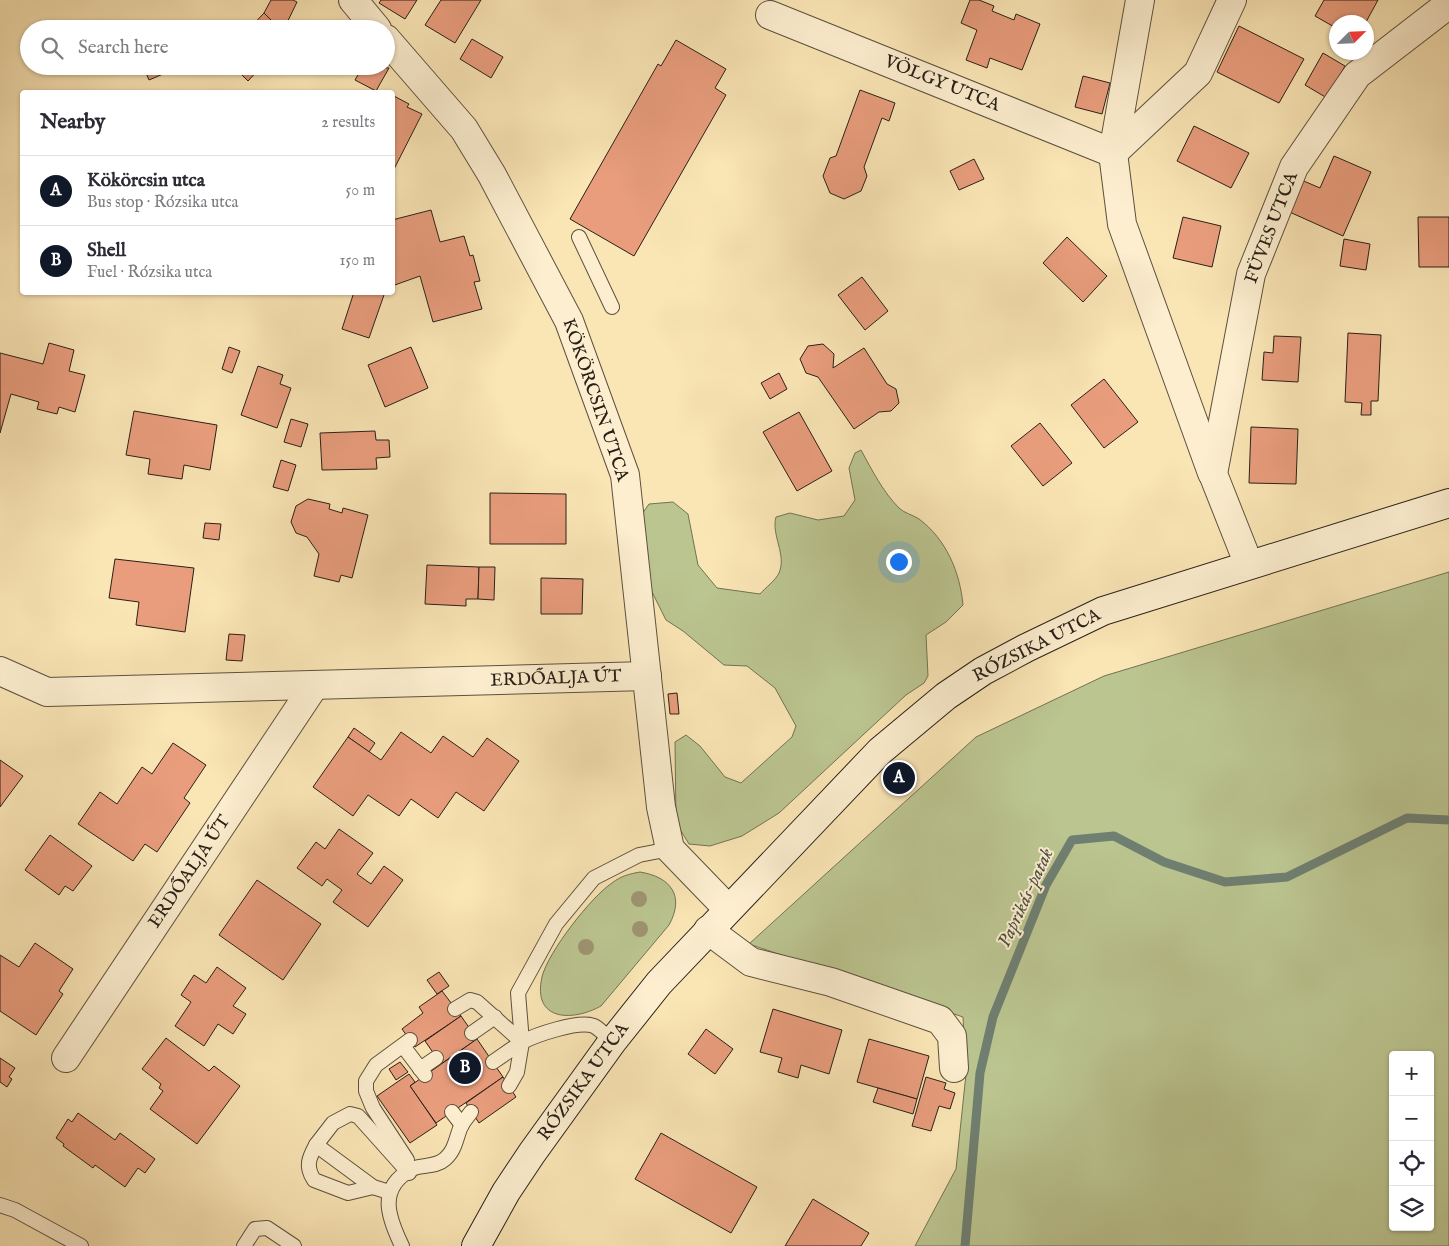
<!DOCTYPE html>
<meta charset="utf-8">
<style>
body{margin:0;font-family:"IM FELL English",serif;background:#f2f2f3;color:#2b2b33}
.controls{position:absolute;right:15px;bottom:15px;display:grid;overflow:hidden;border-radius:5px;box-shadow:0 1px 4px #0004}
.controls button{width:45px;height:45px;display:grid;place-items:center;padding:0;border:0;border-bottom:1px solid #e1e1e2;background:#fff;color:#2b2b33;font:25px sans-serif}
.compass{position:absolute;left:1329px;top:15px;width:45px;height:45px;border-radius:50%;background:#fff;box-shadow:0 1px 4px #0004;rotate:66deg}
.you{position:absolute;left:898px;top:561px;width:18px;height:18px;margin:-12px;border:4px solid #fff;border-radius:50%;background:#1a73e8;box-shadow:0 0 0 8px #1a73e833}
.badge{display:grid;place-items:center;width:32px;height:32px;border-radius:50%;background:#111827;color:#fff;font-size:16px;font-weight:700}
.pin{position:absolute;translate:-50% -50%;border:2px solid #fff;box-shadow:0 1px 5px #0006}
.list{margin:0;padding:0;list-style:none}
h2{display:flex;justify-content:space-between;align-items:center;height:65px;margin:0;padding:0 20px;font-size:21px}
h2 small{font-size:16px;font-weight:400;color:#7c7c81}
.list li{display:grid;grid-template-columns:32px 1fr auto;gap:15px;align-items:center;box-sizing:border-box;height:70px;padding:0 20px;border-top:1px solid #e1e1e2}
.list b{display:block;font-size:19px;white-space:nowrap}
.list p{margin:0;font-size:16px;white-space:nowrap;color:#7c7c81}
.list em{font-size:16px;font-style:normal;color:#7c7c81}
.icon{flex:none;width:28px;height:28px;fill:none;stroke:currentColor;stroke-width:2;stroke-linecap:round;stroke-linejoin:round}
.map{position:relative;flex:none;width:1449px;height:1246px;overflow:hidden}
.search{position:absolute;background:#fff;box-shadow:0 1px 4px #0004;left:20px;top:20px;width:375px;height:55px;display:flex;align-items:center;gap:12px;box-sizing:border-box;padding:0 18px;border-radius:28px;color:#7c7c81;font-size:19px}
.panel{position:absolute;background:#fff;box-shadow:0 1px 4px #0004;left:20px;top:90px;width:375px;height:205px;border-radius:5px}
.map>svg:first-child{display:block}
.green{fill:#bbc590;stroke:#727254;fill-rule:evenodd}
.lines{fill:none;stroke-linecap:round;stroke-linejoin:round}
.stream{stroke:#6f7f71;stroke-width:9}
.building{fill:#e99d7d;stroke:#292018}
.lane-casing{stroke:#5d513f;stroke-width:16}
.street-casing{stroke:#5d513f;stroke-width:30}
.secondary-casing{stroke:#292018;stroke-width:30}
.lane{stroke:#fceecf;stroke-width:14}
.street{stroke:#fceecf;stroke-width:28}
.secondary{stroke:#fceecf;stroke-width:28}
.tree{fill:#9f9472}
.labels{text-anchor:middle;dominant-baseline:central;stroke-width:4;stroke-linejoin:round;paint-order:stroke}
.street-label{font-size:18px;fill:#292018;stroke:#fceecf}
.water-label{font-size:19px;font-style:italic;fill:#4c5045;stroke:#fceecf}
</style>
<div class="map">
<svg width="1449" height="1246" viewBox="0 0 1449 1246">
<rect width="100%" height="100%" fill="#fae5b5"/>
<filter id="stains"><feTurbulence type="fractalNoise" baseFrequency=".004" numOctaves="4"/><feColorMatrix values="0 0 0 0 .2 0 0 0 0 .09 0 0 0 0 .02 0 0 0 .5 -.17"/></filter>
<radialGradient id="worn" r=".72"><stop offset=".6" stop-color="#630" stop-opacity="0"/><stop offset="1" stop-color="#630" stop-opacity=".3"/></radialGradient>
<!-- green -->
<g class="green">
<path d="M 861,450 C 872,470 883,492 899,508 C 904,513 913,515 919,519 C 946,539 960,572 963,605 L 946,622 L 926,635 L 928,676 L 924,683 L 906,695 L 779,813 L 742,836 L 710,846 L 689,844 L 676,823 L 675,742 L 686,735 L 700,746 L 725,777 L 741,783 L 792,737 L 796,726 L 775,688 L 747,666 L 724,665 L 683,631 L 666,620 L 650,588 L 642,514 L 649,504 L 673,502 L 688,514 L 698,565 L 717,588 L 760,594 C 765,588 776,580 779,573 C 787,555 771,535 776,517 L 790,513 L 818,520 L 844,516 L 855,500 L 849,468 L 855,453 Z"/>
<path d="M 1449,572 L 1449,1246 L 915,1246 L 956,1169 L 966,1074 L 963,1017 L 749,944 L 976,737 L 1104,676 ZM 1393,1055 L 1430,1055 L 1430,1227 L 1393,1227 Z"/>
<path d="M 640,872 C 671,877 685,896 669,925 L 601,1006 C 572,1022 532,1021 542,977 C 548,952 591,897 612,883 C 621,876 629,874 640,872 Z"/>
</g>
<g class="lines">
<!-- stream -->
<polyline class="stream" points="965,1246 980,1073 993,1017 1046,885 1072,840 1114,836 1164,862 1225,882 1287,877 1407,818 1449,820"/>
</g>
<!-- building -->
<g class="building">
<polygon points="271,0 293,0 297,2 284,29 280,29 264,13"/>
<polygon points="381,0 417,0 405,19 379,3"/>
<polygon points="441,0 481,0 455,43 425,25"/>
<polygon points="970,0 979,0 994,6 992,11 1014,20 1016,14 1040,24 1022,70 990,58 987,68 966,60 977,30 961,23"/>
<polygon points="1324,0 1378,0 1366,22 1336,22 1336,28 1315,16"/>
<polygon points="264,13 280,29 249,29"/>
<polygon points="1239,26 1304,59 1279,103 1217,72"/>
<polygon points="472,39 503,57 491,78 460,59"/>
<polygon points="676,40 726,69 715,88 726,95 634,256 570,219 658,64 661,66"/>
<polygon points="1323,53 1345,66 1327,98 1305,85"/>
<polygon points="143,66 168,66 170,71 149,80"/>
<polygon points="233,66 262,66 248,81"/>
<polygon points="363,66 389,68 376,91 355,80"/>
<polygon points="1083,76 1110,83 1102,114 1075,107"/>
<polygon points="860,90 895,103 889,121 882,118 864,167 867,176 861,191 844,199 830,193 823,176 830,158 836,156"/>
<polygon points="392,95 409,104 407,107 422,114 392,173"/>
<polygon points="1194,126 1249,153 1231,188 1177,161"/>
<polygon points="1334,156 1371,172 1343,236 1285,210 1299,179 1320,188"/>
<polygon points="974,159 984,179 959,190 950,171"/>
<polygon points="431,210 440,242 464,236 470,256 473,255 480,281 474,282 482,309 433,322 420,276 392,286 392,220"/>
<polygon points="1183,217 1221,226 1212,267 1173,258"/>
<polygon points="1418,217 1449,217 1449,267 1419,267"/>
<polygon points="1067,237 1107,276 1083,302 1043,263"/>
<polygon points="1344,239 1370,244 1366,270 1340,266"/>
<polygon points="862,277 888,311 865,330 838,295"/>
<polygon points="354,292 385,292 369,338 342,329"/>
<polygon points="1348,333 1381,335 1378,401 1371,401 1371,415 1361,415 1362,403 1345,402"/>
<polygon points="1274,336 1301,337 1298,382 1262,380 1264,352 1273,353"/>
<polygon points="49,343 74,350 69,371 85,375 75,412 59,407 57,414 37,409 39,402 11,394 0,433 0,353 43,364"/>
<polygon points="823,344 834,354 833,368 864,348 887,384 896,389 899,403 891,411 879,412 854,429 818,377 806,373 800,359 808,346"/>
<polygon points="229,347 240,351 232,373 222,369"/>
<polygon points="411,347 428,388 385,407 368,365"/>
<polygon points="258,366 283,375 280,384 291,388 277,428 241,415"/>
<polygon points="779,373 787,389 770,399 761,383"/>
<polygon points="1104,379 1138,422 1104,448 1071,405"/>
<polygon points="134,411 217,425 210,470 184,465 182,479 148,474 150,459 126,455"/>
<polygon points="799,412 832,471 797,491 763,432"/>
<polygon points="291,419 308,424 301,447 284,442"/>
<polygon points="1040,423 1072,463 1043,486 1011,446"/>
<polygon points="1251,427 1298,429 1296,484 1249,483"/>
<polygon points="375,431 376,440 389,440 390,457 376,458 377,469 322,470 320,433"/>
<polygon points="281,460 296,465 288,491 273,487"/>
<polygon points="490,493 566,494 566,544 490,544"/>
<polygon points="308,499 330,504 329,509 342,513 343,508 368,515 352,578 341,575 339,582 314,576 319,554 307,537 296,533 291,522 296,506"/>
<polygon points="205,523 221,524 219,540 203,538"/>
<polygon points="115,559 194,568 185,632 136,625 139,602 109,598"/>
<polygon points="427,565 479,567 478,599 466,599 466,606 425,604"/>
<polygon points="479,567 495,567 494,600 478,599"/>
<polygon points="541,578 583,579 582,614 541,614"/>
<polygon points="229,634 245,635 242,661 226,660"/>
<polygon points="677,693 679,714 670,714 668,694"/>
<polygon points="354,728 375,743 369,752 348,737"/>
<polygon points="401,732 431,753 443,736 473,757 487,738 519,761 484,811 456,792 438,818 411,799 399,816 368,795 353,816 313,787 348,737 381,760"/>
<polygon points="173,743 206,765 184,798 190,803 157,852 145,844 133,861 78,824 100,792 117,804 142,767 152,774"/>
<polygon points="0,760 23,776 0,807"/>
<polygon points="339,829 373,853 357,874 371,884 384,866 403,880 368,927 333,902 342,890 327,879 322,886 297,868 316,842 325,849"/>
<polygon points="50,835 92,866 73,891 65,886 59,895 25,870"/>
<polygon points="257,880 321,924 283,980 219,935"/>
<polygon points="35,943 73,969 59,991 63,994 36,1035 0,1011 0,955 19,967"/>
<polygon points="217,967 246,988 233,1006 246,1014 233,1034 218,1024 204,1046 175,1026 191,1002 181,995 194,975 206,983"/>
<polygon points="439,972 449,986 437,994 427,980"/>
<polygon points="442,991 461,1016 415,1047 402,1029 423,1013 419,1007"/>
<polygon points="773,1009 842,1030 829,1074 801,1065 798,1078 778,1072 782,1058 760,1052"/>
<polygon points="461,1016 477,1039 441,1064 425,1041"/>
<polygon points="706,1029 733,1049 715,1074 688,1054"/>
<polygon points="166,1038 209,1071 214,1066 240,1086 197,1144 150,1109 163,1091 159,1088 161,1084 142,1069"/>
<polygon points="477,1039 503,1077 436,1123 410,1086"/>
<polygon points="869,1039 929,1056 917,1099 857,1082"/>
<polygon points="0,1058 15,1068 9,1077 12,1079 7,1087 0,1082"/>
<polygon points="400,1062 408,1072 396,1080 389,1069"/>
<polygon points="409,1074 415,1082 410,1086 437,1125 410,1143 377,1096"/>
<polygon points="503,1077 516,1097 479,1123 466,1103"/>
<polygon points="926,1077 946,1083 944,1089 955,1093 950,1109 939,1106 931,1131 912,1126"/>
<polygon points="878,1088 917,1099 913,1114 873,1102"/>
<polygon points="78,1113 115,1140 120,1133 155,1159 145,1173 138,1168 125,1187 95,1165 93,1168 63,1146 64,1144 56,1138 68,1119 72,1122"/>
<polygon points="661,1133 757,1187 731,1233 635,1179"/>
<polygon points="813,1199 869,1233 861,1246 785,1246"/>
</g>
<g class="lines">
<!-- lane casing -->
<g class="lane-casing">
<g id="lane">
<polyline points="579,237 612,307"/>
<polyline points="455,1009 470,1000 477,1002 522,1042"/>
<polyline points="472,1033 495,1017"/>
<path d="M 522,1042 C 536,1035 578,1020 594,1026 C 600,1029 607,1037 612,1042"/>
<polyline points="403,1046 425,1075"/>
<polyline points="493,1062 522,1042 518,993 556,924 594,878 639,855 670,849"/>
<polyline points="420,1069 436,1058"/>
<polyline points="509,1086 517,1072 522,1042"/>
<polyline points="452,1112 462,1125"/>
<path d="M 316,1145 C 309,1158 305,1166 314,1180 L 348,1193 L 373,1187"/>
<polyline points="407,1160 373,1108 366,1091 366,1081 376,1065 410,1040"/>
<polyline points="389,1192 373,1187 316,1145 333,1123 350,1114 358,1116 409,1173"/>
<polyline points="0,1205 15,1210 81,1246"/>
<polyline points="244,1246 255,1229 267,1228 294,1246"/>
<path d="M 402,1246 C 388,1217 377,1188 412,1169 C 423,1164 435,1168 445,1159 C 456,1150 456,1136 462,1124 C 465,1120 468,1116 471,1112"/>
</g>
</g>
<!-- street casing -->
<g class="street-casing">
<g id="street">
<polyline points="353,0 377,29"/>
<polyline points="1140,0 1113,153 1122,224 1212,473"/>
<polyline points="770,15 1113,153 1198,73 1232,0"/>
<polyline points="386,39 464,129 492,175 569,321 625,475 661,807 670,849 728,909"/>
<polyline points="1249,565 1213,474 1251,274 1294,167 1357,75 1449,4"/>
<polyline points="0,671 47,692 647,676"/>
<polyline points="708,930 751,962 831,982 940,1020 952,1036 954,1068"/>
<polyline points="66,1058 314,686"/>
</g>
</g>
<!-- secondary casing -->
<g class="secondary-casing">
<polyline id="secondary" points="476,1246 506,1192 532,1153 612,1042 659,983 880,751 946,696 983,671 1026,648 1103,611 1449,503"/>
</g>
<!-- lane -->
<use href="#lane" class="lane"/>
<!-- street -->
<use href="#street" class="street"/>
<!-- secondary -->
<use href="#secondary" class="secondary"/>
</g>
<!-- trees -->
<g class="tree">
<circle cx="639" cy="899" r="8"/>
<circle cx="640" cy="929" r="8"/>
<circle cx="586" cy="947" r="8"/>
</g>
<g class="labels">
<!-- street labels -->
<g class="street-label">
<text transform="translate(942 84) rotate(22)">VÖLGY UTCA</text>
<text transform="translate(1272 228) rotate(-69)">FÜVES UTCA</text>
<text transform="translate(595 400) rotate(71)">KÖKÖRCSIN UTCA</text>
<text transform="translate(1037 646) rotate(-27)">RÓZSIKA UTCA</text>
<text transform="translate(556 679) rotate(-2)">ERDŐALJA ÚT</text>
<text transform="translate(190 872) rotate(-56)">ERDŐALJA ÚT</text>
<text transform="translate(584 1082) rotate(-54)">RÓZSIKA UTCA</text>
</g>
<!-- water labels -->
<g class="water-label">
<text transform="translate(1026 898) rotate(-65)">Paprikás-patak</text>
</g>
</g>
<rect width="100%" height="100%" filter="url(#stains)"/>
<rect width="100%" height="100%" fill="url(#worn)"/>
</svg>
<div class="controls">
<button>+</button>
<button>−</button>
<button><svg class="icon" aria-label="locate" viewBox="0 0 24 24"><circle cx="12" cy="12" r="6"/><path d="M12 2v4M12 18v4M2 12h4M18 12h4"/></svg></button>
<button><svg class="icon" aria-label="layers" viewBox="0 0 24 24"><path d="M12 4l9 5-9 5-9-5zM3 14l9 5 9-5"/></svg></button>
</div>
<svg class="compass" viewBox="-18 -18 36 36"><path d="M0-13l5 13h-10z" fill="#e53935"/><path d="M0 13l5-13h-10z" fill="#7c7c81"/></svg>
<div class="you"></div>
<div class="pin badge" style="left:899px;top:778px">A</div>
<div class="pin badge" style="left:465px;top:1068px">B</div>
<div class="search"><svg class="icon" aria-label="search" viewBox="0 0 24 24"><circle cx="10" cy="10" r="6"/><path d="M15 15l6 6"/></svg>Search here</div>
<section class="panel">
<h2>Nearby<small>2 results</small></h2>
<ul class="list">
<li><span class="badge">A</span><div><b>Kökörcsin utca</b><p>Bus stop · Rózsika utca</p></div><em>50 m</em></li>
<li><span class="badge">B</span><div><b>Shell</b><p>Fuel · Rózsika utca</p></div><em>150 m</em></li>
</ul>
</section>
</div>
